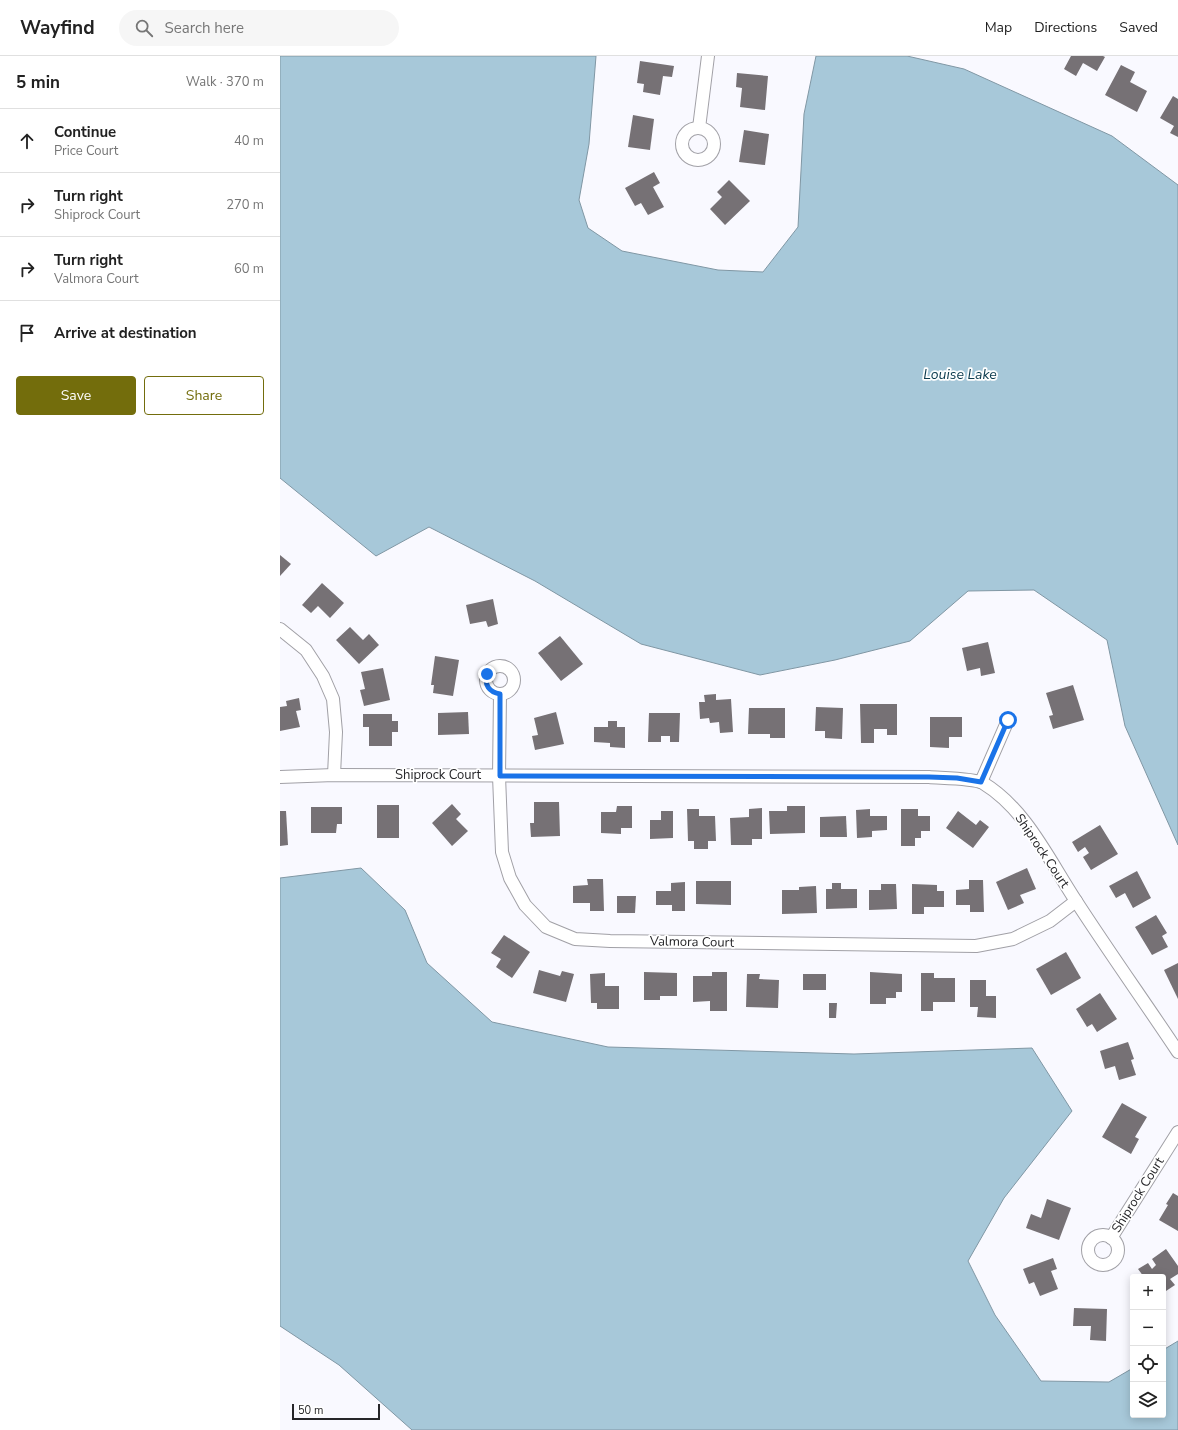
<!DOCTYPE html>
<meta charset="utf-8">
<style>
body{margin:0;font-family:"Nunito Sans",sans-serif;background:#f6f6f6;color:#222}
.controls{position:absolute;right:12px;bottom:12px;display:grid;overflow:hidden;border-radius:4px;box-shadow:0 2px 10px #0003}
.controls button{width:36px;height:36px;display:grid;place-items:center;padding:0;border:0;border-bottom:1px solid #e0e0e0;background:#fff;color:#222;font:20px sans-serif}
.scale{position:absolute;left:12px;bottom:10px;width:88px;box-sizing:border-box;padding-left:4px;border:2px solid #262629;border-top:0;font-size:11px;line-height:14px;white-space:nowrap;color:#262629;-webkit-text-stroke:3px #fff;paint-order:stroke}
.stop{position:absolute;width:12px;height:12px;margin:-9px;border:3px solid #1a73e8;border-radius:50%;background:#fff}
.stop.end{background:#1a73e8;border-color:#fff;box-shadow:0 1px 4px #0008}
.list{margin:0;padding:0;list-style:none}
h2{display:flex;justify-content:space-between;align-items:center;height:52px;margin:0;padding:0 16px;font-size:17px}
h2 small{font-size:13px;font-weight:400;color:#767676}
.list li{display:grid;grid-template-columns:26px 1fr auto;gap:12px;align-items:center;box-sizing:border-box;height:64px;padding:0 16px;border-top:1px solid #e0e0e0}
.list b{display:block;font-size:15px;white-space:nowrap}
.list p{margin:0;font-size:13px;white-space:nowrap;color:#767676}
.list em{font-size:13px;font-style:normal;color:#767676}
.actions{display:flex;gap:8px;padding:12px 16px}
.actions a{flex:1;padding:9px 0;border:1px solid #736d0c;border-radius:4px;text-align:center;font-size:14px;color:#736d0c}
.actions .main{background:#736d0c;color:#fff}
.icon{flex:none;width:22px;height:22px;fill:none;stroke:currentColor;stroke-width:2;stroke-linecap:round;stroke-linejoin:round}
.map{position:relative;flex:none;width:898px;height:1374px;overflow:hidden}
header{display:flex;align-items:center;gap:24px;box-sizing:border-box;height:56px;padding:0 20px;background:#fff;border-bottom:1px solid #e0e0e0}
header strong{font-size:19px}
nav{display:flex;gap:22px;margin-inline-start:auto;font-size:14px}
.search{width:280px;height:36px;background:#f6f6f6;display:flex;align-items:center;gap:10px;box-sizing:border-box;padding:0 14px;border-radius:22px;color:#767676;font-size:15px}
main{display:flex}
aside{flex:1;background:#fff}
.map>svg:first-child{display:block}
.water{fill:#a7c8d9;stroke:#8097a4}
.building{fill:#767175}
.lines{fill:none;stroke-linecap:round;stroke-linejoin:round}
.minor-casing{stroke:#a1a0a6;stroke-width:14}
.minor{stroke:#fff;stroke-width:12}
.route{stroke:#1a73e8;stroke-width:5}
.labels{text-anchor:middle;dominant-baseline:central;stroke-width:3.5;stroke-linejoin:round;paint-order:stroke}
.street-label{font-size:13px;fill:#262629;stroke:#fff}
.water-label{font-size:14px;font-style:italic;fill:#0b3a4d;stroke:#fff}
</style>
<header>
<strong>Wayfind</strong>
<div class="search"><svg class="icon" aria-label="search" viewBox="0 0 24 24"><circle cx="10" cy="10" r="6"/><path d="M15 15l6 6"/></svg>Search here</div>
<nav><a>Map</a><a>Directions</a><a>Saved</a></nav>
</header>
<main>
<aside>
<h2>5 min<small>Walk · 370 m</small></h2>
<ul class="list">
<li><svg class="icon" aria-label="ahead" viewBox="0 0 24 24"><path d="M12 20V5M6 11l6-6 6 6"/></svg><div><b>Continue</b><p>Price Court</p></div><em>40 m</em></li>
<li><svg class="icon" aria-label="right" viewBox="0 0 24 24"><path d="M7 20v-9h11M14 6l5 5-5 5"/></svg><div><b>Turn right</b><p>Shiprock Court</p></div><em>270 m</em></li>
<li><svg class="icon" aria-label="right" viewBox="0 0 24 24"><path d="M7 20v-9h11M14 6l5 5-5 5"/></svg><div><b>Turn right</b><p>Valmora Court</p></div><em>60 m</em></li>
<li><svg class="icon" aria-label="arrive" viewBox="0 0 24 24"><path d="M6 21V4h12l-3 4 3 4H6"/></svg><div><b>Arrive at destination</b></div></li>
</ul>
<div class="actions"><a class="main">Save</a><a>Share</a></div>
</aside>
<div class="map">
<svg width="898" height="1374" viewBox="0 0 898 1374">
<rect width="100%" height="100%" fill="#f9f9ff"/>
<!-- water -->
<g class="water">
<polygon points="0,0 316,0 309,88 299,144 308,172 342,195 438,214 483,216 518,171 524,58 536,0 627,0 684,13 832,80 898,129 898,789 845,670 827,584 754,534 688,535 630,585 555,604 480,619 361,588 255,525 149,471 96,500 0,422"/>
<polygon points="81,812 125,854 147,907 212,966 328,991 574,998 752,992 792,1055 724,1142 688,1205 715,1259 761,1325 829,1326 853,1312 853,1359 883,1359 883,1294 898,1285 898,1374 132,1374 59,1309 0,1270 0,822"/>
</g>
<!-- building -->
<g class="building">
<polygon points="791,0 823,0 825,1 817,15 803,7 796,20 784,13"/>
<polygon points="360,5 394,10 392,21 383,20 380,39 363,36 364,28 357,27"/>
<polygon points="841,9 855,16 850,26 867,35 857,56 825,39"/>
<polygon points="457,17 488,20 485,54 460,51 462,32 456,31"/>
<polygon points="893,40 898,43 898,81 890,77 894,70 880,62"/>
<polygon points="353,59 374,63 370,94 348,91"/>
<polygon points="464,74 489,78 485,109 459,106"/>
<polygon points="374,116 380,127 373,131 384,151 368,159 361,147 355,150 345,132"/>
<polygon points="449,124 470,145 445,169 430,153 442,141 437,136"/>
<polygon points="0,499 11,508 0,520"/>
<polygon points="42,527 64,547 50,562 38,550 31,557 22,549"/>
<polygon points="213,543 218,568 208,571 206,565 190,568 186,549"/>
<polygon points="70,571 83,584 89,578 99,589 79,608 56,584"/>
<polygon points="280,580 303,608 281,625 258,597"/>
<polygon points="708,586 715,617 701,620 700,612 687,615 682,592"/>
<polygon points="155,600 179,604 173,640 153,637 154,629 151,629"/>
<polygon points="103,612 110,644 84,650 80,634 85,633 81,616"/>
<polygon points="793,629 804,664 773,673 769,660 773,659 766,637"/>
<polygon points="436,638 436,644 451,643 453,676 440,677 439,666 430,667 429,662 420,663 419,646 425,646 424,639"/>
<polygon points="19,642 21,654 16,655 20,671 0,675 0,651 7,650 6,645"/>
<polygon points="580,648 617,648 617,679 607,679 607,673 594,673 594,687 581,687"/>
<polygon points="536,651 563,652 562,683 545,682 545,675 535,675"/>
<polygon points="469,652 505,652 505,682 490,682 490,678 468,678"/>
<polygon points="188,656 189,678 158,679 158,657"/>
<polygon points="276,656 284,688 255,694 252,680 258,679 254,662"/>
<polygon points="369,657 400,657 399,686 390,686 390,680 381,680 381,686 368,686"/>
<polygon points="83,658 112,658 112,665 118,665 118,676 112,676 112,690 89,690 89,671 83,671"/>
<polygon points="650,661 682,661 682,681 669,681 669,692 650,691"/>
<polygon points="328,665 337,665 337,671 345,671 345,692 330,691 330,687 314,686 314,671 328,671"/>
<polygon points="254,746 279,746 280,780 251,781 250,767 254,767"/>
<polygon points="172,748 181,758 176,763 188,775 172,790 152,767"/>
<rect x="97" y="749" width="22" height="33"/>
<polygon points="337,750 352,750 352,772 341,772 341,778 321,777 321,756 336,756"/>
<polygon points="507,750 525,750 525,777 490,778 489,755 507,755"/>
<polygon points="31,751 62,751 62,768 57,768 56,777 31,777"/>
<polygon points="482,752 482,783 472,783 472,789 451,789 450,762 469,761 469,753"/>
<polygon points="407,753 419,753 419,760 435,760 436,785 428,785 428,793 414,793 414,785 408,785"/>
<polygon points="590,753 590,760 607,760 607,774 592,775 592,781 577,782 576,754"/>
<polygon points="621,753 638,753 638,760 650,760 650,775 641,775 641,782 635,782 635,790 621,790"/>
<polygon points="0,755 6,755 8,789 0,790"/>
<polygon points="381,755 393,755 393,782 370,783 370,764 381,764"/>
<polygon points="678,755 696,769 700,764 709,771 693,792 666,772"/>
<polygon points="566,760 567,781 540,781 540,761"/>
<polygon points="820,769 838,798 811,814 803,801 809,797 805,791 798,796 792,786"/>
<polygon points="747,812 756,833 740,839 744,847 728,854 716,826"/>
<polygon points="857,815 871,842 853,852 845,837 836,842 829,830"/>
<polygon points="307,823 323,823 324,855 310,855 310,847 293,847 293,830 308,829"/>
<polygon points="689,824 703,824 704,856 690,856 690,849 676,849 676,834 689,833"/>
<polygon points="416,825 451,825 451,849 416,848"/>
<polygon points="405,826 405,855 392,855 392,849 376,849 376,835 391,835 391,827"/>
<polygon points="552,827 561,827 561,833 577,833 577,852 546,853 546,833 552,833"/>
<polygon points="601,828 616,828 617,853 589,854 589,834 601,834"/>
<polygon points="632,828 657,829 657,835 664,835 664,851 644,851 644,858 632,858"/>
<polygon points="536,830 537,857 502,858 502,834 519,834 519,831"/>
<polygon points="337,840 356,840 355,857 337,857"/>
<polygon points="876,859 887,877 882,880 888,891 872,899 855,871"/>
<polygon points="224,879 250,896 232,922 216,911 221,903 211,897"/>
<polygon points="786,896 801,922 771,939 756,913"/>
<polygon points="898,907 898,943 884,914"/>
<polygon points="259,914 280,920 282,915 294,918 286,946 253,937"/>
<polygon points="364,916 397,917 397,940 380,940 380,944 364,944"/>
<polygon points="432,916 447,916 447,955 430,955 430,945 413,946 413,920 432,920"/>
<polygon points="590,916 622,918 622,936 616,936 616,942 606,942 606,948 590,948"/>
<polygon points="325,917 325,930 339,930 339,953 317,953 317,947 311,947 310,918"/>
<polygon points="641,917 654,917 654,922 675,922 675,946 653,946 653,955 641,955"/>
<polygon points="467,918 480,918 479,923 499,924 498,952 466,951"/>
<rect x="523" y="918" width="23" height="16"/>
<polygon points="690,924 706,924 706,940 716,940 716,962 697,961 698,951 690,951"/>
<polygon points="820,937 837,963 817,976 812,968 807,971 796,953"/>
<polygon points="549,947 557,947 556,962 549,962"/>
<polygon points="848,986 854,1003 851,1004 856,1019 839,1024 835,1010 825,1013 820,995"/>
<polygon points="842,1047 867,1061 855,1081 859,1083 851,1098 822,1081"/>
<polygon points="893,1137 898,1140 898,1175 879,1164 888,1149 886,1148"/>
<polygon points="767,1143 791,1152 779,1184 746,1172 751,1158 761,1162"/>
<polygon points="886,1193 898,1210 898,1218 890,1223 895,1229 883,1237 883,1221 864,1221 858,1213 868,1207 872,1213 876,1209 872,1203"/>
<polygon points="773,1202 777,1213 771,1215 778,1233 760,1240 754,1226 749,1228 743,1213"/>
<polygon points="794,1252 827,1253 826,1285 810,1284 811,1270 793,1270"/>
</g>
<g class="lines">
<!-- minor casing -->
<g class="minor-casing">
<g id="minor">
<polyline points="419,72 428,0"/>
<circle cx="418" cy="88" r="16"/>
<polyline points="0,573 26,594 43,620 53,643 56,676 54,719"/>
<circle cx="220" cy="624" r="14"/>
<polyline points="220,638 219,720 222,796 230,822 245,849 266,871 295,883 330,885 696,890 733,883 770,865 796,845"/>
<path d="M 0,721 L 54,719 L 649,721 C 660,722 694,722 703,727 C 746,753 769,804 796,845 C 829,896 864,945 898,996"/>
<polyline points="701,726 728,664"/>
<circle cx="823" cy="1194" r="15"/>
<polyline points="831,1182 898,1076"/>
</g>
</g>
<!-- minor -->
<use href="#minor" class="minor"/>
</g>
<g class="lines">
<!-- route -->
<path class="route" d="M 207,618 C 204,629 209,636 220,638 L 220,720 L 649,721 L 677,722 L 701,726 L 728,664"/>
</g>
<g class="labels">
<!-- street labels -->
<g class="street-label">
<text x="158" y="719">Shiprock Court</text>
<text transform="translate(762 795) rotate(56)">Shiprock Court</text>
<text transform="translate(412 886) rotate(1)">Valmora Court</text>
<text transform="translate(858 1139) rotate(-58)">Shiprock Court</text>
</g>
<!-- water labels -->
<g class="water-label">
<text x="680" y="318">Louise Lake</text>
</g>
</g>
</svg>
<div class="controls">
<button>+</button>
<button>−</button>
<button><svg class="icon" aria-label="locate" viewBox="0 0 24 24"><circle cx="12" cy="12" r="6"/><path d="M12 2v4M12 18v4M2 12h4M18 12h4"/></svg></button>
<button><svg class="icon" aria-label="layers" viewBox="0 0 24 24"><path d="M12 4l9 5-9 5-9-5zM3 14l9 5 9-5"/></svg></button>
</div>
<div class="scale">50 m</div>
<div class="stop" style="left:728px;top:664px"></div>
<div class="stop end" style="left:207px;top:618px"></div>
</div>
</main>
